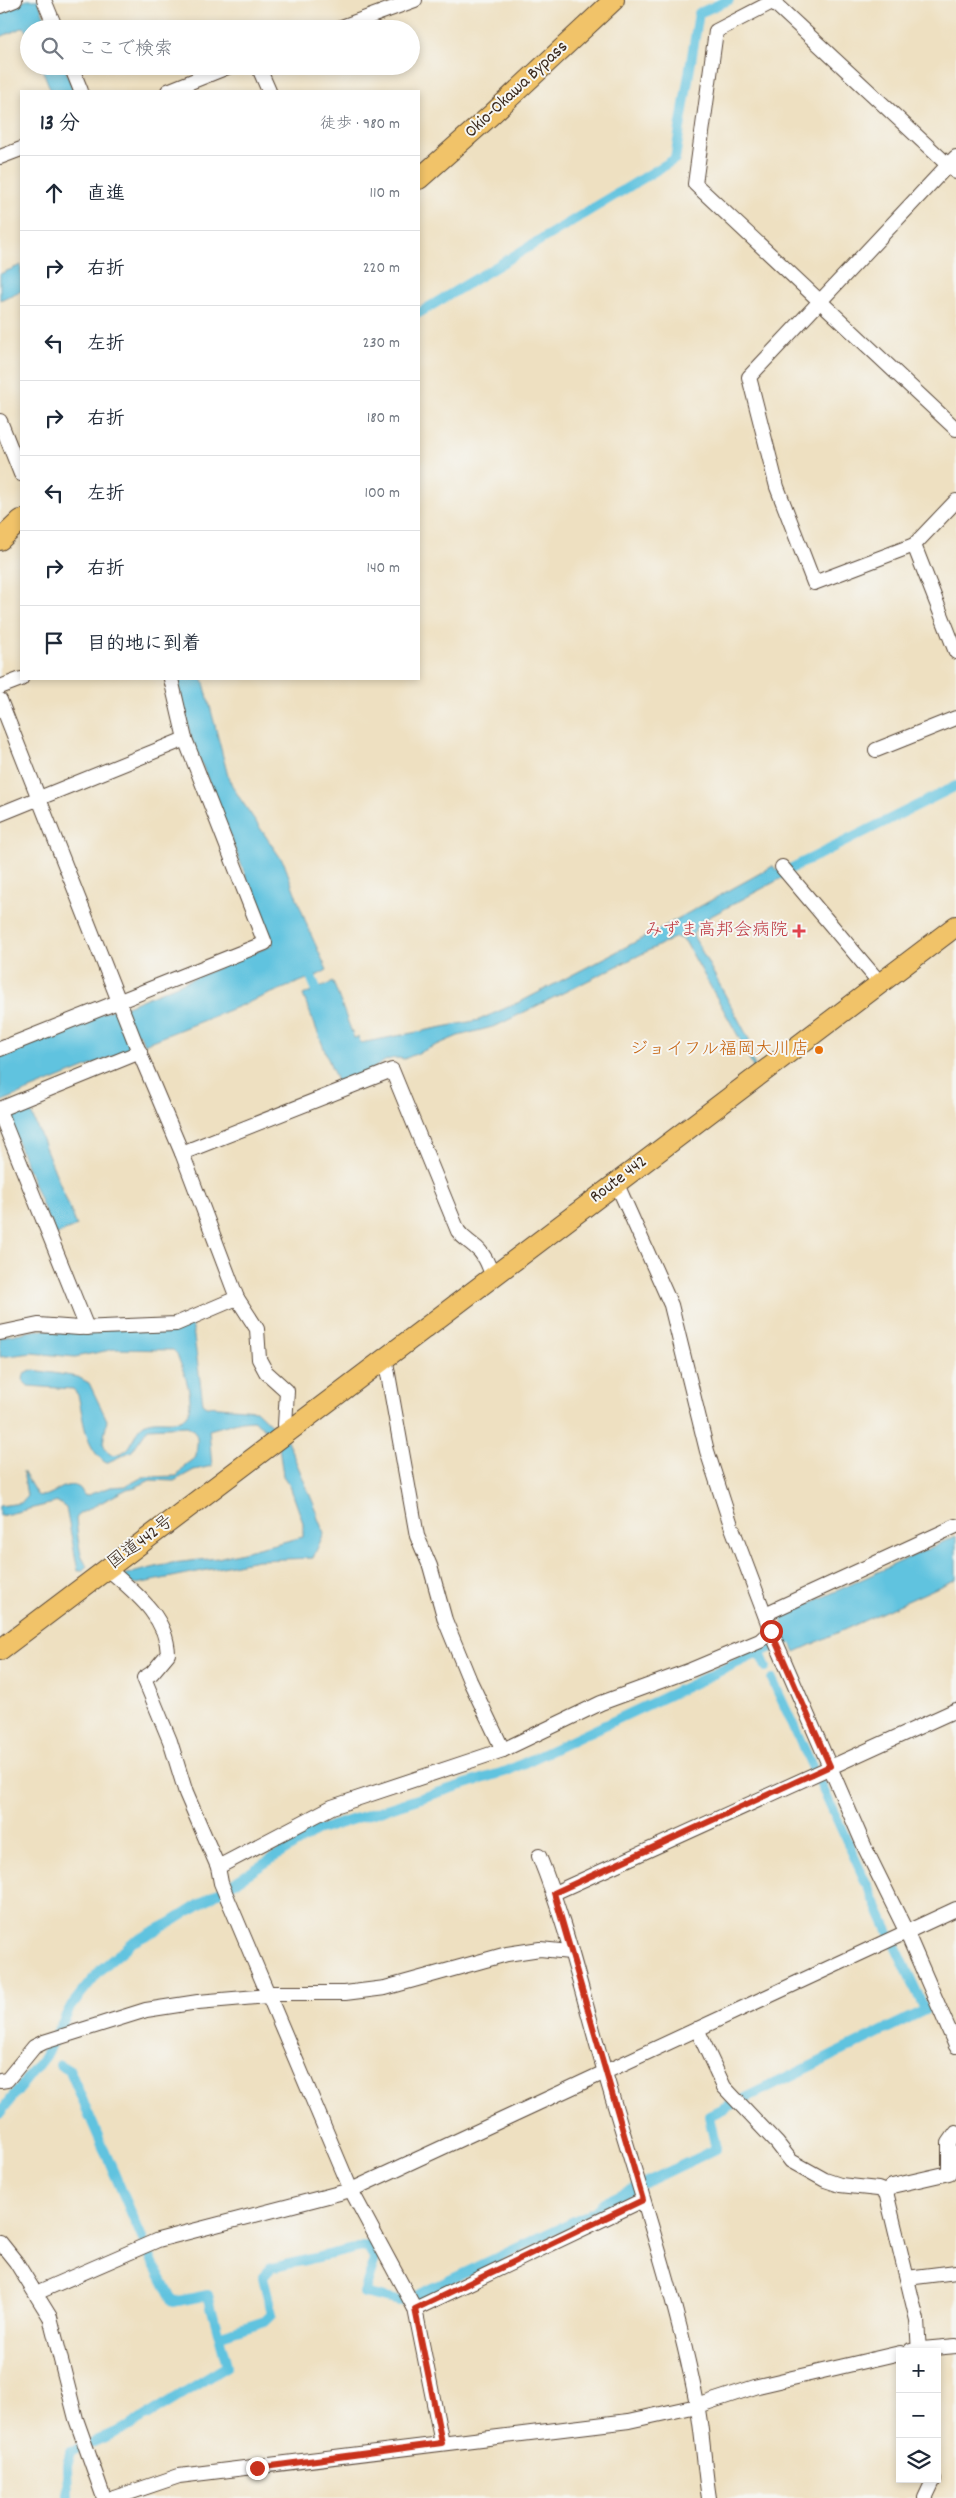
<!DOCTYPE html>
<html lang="ja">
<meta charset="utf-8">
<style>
body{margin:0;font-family:Dekko,"Klee One",sans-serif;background:#f6f6f7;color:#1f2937}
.controls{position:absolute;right:15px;bottom:15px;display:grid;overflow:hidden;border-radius:0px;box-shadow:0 2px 8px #0003}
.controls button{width:45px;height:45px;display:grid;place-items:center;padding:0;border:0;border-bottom:1px solid #e0e1e3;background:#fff;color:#1f2937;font:25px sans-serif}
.stop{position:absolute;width:15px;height:15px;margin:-11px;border:4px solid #c8321e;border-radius:50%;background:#fff}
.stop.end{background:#c8321e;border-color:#fff;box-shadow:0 1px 5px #0008}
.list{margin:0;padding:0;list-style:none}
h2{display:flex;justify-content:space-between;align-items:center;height:65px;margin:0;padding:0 20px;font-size:21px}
h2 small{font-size:16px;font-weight:400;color:#747a83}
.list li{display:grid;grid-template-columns:32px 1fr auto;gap:15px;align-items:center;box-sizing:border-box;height:75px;padding:0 20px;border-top:1px solid #e0e1e3}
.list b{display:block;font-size:19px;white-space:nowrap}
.list em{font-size:16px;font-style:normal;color:#747a83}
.icon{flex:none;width:28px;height:28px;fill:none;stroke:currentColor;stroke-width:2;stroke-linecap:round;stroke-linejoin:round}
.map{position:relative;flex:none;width:956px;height:2498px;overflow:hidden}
.search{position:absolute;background:#fff;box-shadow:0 2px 8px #0003;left:20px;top:20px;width:400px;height:55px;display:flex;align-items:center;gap:12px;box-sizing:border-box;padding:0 18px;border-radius:28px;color:#747a83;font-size:19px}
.panel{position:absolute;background:#fff;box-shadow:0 2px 8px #0003;left:20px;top:90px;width:400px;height:590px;border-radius:0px}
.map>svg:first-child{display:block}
.water{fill:#61c3df;stroke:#4e767e}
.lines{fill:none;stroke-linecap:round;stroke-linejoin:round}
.canal{stroke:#61c3df;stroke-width:10}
.minor-casing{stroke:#564536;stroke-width:16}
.highway-casing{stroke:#564536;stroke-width:22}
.minor{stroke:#fff;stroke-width:14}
.highway{stroke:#f1c369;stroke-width:20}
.route{stroke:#c8321e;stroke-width:6}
.health-dot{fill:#e0444e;stroke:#f6f6f2;stroke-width:2}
.food-dot{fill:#e8710a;stroke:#f6f6f2;stroke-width:2}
.labels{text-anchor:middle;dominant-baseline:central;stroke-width:4;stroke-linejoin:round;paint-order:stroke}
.street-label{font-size:18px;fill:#3b2a1e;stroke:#f6f6f2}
.health-label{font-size:18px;fill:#be3a42;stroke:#f6f6f2;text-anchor:end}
.food-label{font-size:18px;fill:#c56008;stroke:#f6f6f2;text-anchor:end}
</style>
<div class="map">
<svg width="956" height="2498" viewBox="0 0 956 2498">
<rect width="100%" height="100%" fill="#f6f6f2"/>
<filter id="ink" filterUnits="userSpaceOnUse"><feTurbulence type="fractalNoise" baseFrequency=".02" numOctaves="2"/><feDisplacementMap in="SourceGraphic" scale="10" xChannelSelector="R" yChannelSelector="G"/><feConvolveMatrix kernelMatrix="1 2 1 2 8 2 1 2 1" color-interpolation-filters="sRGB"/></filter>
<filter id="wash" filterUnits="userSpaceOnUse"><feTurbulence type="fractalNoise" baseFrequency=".0096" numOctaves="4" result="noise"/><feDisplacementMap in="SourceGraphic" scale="20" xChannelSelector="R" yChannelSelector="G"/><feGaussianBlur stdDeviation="1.12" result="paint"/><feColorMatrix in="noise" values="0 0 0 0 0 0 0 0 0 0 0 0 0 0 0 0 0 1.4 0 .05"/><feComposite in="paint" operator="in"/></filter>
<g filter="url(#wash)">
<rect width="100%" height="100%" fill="#eee0c1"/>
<!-- water -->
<g class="water">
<polygon points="27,0 38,0 49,29 29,29 29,37 24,27 0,37 0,11"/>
<polygon points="41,66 64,66 74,91 51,91"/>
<polygon points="21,265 21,291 0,300 0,274"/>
<polygon points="177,679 203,679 229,780 239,797 284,863 308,928 327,970 309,980 307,979 144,1044 139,1033 126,1035 131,1049 0,1102 0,1054 113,1009 127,1006 273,945 191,737"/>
<path d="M 773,866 L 782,878 L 698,923 L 693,935 L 750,1041 L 749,1050 L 756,1069 L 754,1070 L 741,1041 L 685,941 L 676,937 L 496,1026 L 458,1036 L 404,1059 C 386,1055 379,1066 365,1074 C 357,1078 347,1081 338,1084 L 303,995 L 333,982 L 354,1038 L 358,1037 L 361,1043 L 479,1020 L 524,1000 L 643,938 Z"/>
<polygon points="28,1105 77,1226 55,1235 51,1221 49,1222 6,1113"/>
<path d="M 192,1322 L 203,1403 L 207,1406 L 256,1410 L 287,1440 L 317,1512 L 317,1516 L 324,1533 L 313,1558 L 257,1560 L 127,1586 L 119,1576 L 172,1563 L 218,1558 L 303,1537 L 303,1523 L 290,1486 L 283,1476 L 279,1446 L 264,1428 L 253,1420 L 241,1421 L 209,1430 L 212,1466 L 194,1470 L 174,1481 L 150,1480 L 136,1487 L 127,1489 L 79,1514 L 76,1519 C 78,1534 78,1554 87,1566 L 82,1571 L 78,1571 L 66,1508 L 58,1502 L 0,1516 L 0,1506 L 21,1503 L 27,1496 L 23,1471 L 37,1495 C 52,1500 62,1480 78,1487 C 82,1489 82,1493 85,1496 L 110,1487 L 126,1486 L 143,1477 L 177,1476 L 185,1465 L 196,1457 C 196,1444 202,1433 187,1426 L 148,1428 L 132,1451 L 106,1463 C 84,1448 84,1419 78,1395 L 73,1389 L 28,1386 L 23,1381 L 24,1374 L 34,1370 L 78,1377 L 89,1383 L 107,1420 L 103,1443 L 106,1450 L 113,1455 C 138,1451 129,1434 144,1424 C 153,1418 168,1423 178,1420 C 203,1413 182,1369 177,1354 L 173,1350 L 115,1349 L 75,1357 L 32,1353 L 0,1357 L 0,1337 L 37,1330 Z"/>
<polygon points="956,1536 956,1579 795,1652 780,1617"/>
</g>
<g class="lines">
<!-- canal -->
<g class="canal">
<polyline points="419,313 675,159 699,13 729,0"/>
<polyline points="780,874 956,786"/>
<polyline points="307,967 321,1000"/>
<polyline points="760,1653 766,1667"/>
<polyline points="772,1679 812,1766"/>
<polyline points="819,1780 889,1933"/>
<polyline points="60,2065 70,2071 143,2240"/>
<polyline points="0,2113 45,2056 71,2006 100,1970 133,1942 170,1923 316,1831 507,1771 801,1633"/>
<polyline points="416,2296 597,2210 607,2201 716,2149 709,2116 925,2010 895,1945"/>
<polyline points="221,2335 265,2321 272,2314 263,2277 271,2268 367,2246 375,2259 364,2293 399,2301 404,2300"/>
<polyline points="68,2498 67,2465 71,2452 130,2426 227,2366 208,2295 173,2302 147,2251"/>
</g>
</g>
</g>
<g filter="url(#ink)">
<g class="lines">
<!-- minor casing -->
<g class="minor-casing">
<g id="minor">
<polyline points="44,0 56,29"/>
<polyline points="771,0 948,165 956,157"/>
<polyline points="776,0 716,31 695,184 956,429"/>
<polyline points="0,6 15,0"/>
<polyline points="336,29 415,0"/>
<polyline points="71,66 81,91"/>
<polyline points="258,66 269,91"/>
<polyline points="168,91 230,66"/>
<polyline points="0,157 21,149"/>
<polyline points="956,172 948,165 749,377 777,487 814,583 914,545 956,501"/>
<polyline points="0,421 21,474"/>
<polyline points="914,545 956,652"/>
<polyline points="0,687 21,679"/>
<polyline points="0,700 137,1047 182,1153 237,1298 257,1329 259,1359 266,1372 287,1391 285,1425 292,1430"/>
<polyline points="876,750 956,718"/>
<polyline points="0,814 185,739"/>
<polyline points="782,867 880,983"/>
<polyline points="0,1049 265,943 185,739 171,679"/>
<polyline points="0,1109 140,1052"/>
<polyline points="0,1113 87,1328"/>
<path d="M 182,1153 L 392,1070 L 458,1231 C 463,1238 467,1240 473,1245 C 484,1253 488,1263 492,1275"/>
<polyline points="616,1182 671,1305 707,1451 731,1525 771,1631 866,1850 906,1931 956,2046"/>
<polyline points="0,1333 38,1325 79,1328 176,1324 237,1298"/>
<polyline points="385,1357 417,1536 430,1566 445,1620 470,1681 503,1750"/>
<path d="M 107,1568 C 134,1592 167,1616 168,1654 L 152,1673 L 144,1678 L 170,1741 L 186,1793 L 218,1867 L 221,1883 L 351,2190 L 415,2309 L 442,2443"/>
<polyline points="765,1614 956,1526"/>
<path d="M 539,1856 C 567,1925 583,1998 604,2069 C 636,2180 675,2291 697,2404 C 703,2435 704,2467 709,2498"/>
<polyline points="218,1867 332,1807 503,1750 601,1703 691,1670 760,1641 771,1631"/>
<polyline points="554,1893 956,1710"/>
<polyline points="267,1993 345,1993 385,1988 507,1954 540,1949 570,1952"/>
<polyline points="697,2029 724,2087 777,2143 791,2161 825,2180 840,2185 878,2189 886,2192"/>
<polyline points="0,2081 7,2080 34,2047 44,2042 146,2010 198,2002 268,1996"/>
<polyline points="886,2192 917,2320 919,2352"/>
<polyline points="886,2192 892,2186 949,2173 949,2143 956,2133"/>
<polyline points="0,2242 16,2262 50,2317 76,2419 104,2498"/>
<polyline points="907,2278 956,2272"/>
<polyline points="36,2293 158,2240 351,2190 956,1909"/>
<polyline points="415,2309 643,2200"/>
<polyline points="911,2350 956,2346"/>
<polyline points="114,2498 179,2476 629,2421 697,2406 758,2386 900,2353"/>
<polyline points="925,2498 934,2479"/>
</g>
</g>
<!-- highway casing -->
<g class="highway-casing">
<g id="highway">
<polyline points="419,179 490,116 614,0"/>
<polyline points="0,540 21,520"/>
<polyline points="0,1650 956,926"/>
</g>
</g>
<!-- minor -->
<use href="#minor" class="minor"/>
<!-- highway -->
<use href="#highway" class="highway"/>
</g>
</g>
<g class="lines" filter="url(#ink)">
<!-- route -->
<polyline class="route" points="257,2468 442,2443 415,2309 643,2200 554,1893 830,1766 771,1631"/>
</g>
<!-- markers -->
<path class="health-dot" d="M796.5 923.5h5v5h5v5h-5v5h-5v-5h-5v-5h5z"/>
<circle class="food-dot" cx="819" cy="1050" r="5"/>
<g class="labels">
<!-- street labels -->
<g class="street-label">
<text transform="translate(517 90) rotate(-43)">Okio-Okawa Bypass</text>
<text transform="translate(619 1180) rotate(-37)">Route 442</text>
<text transform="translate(141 1543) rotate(-37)">国道442号</text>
</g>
<!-- health labels -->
<g class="health-label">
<text x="788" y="931">みずま高邦会病院</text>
</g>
<!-- food labels -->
<g class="food-label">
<text x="809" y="1050">ジョイフル福岡大川店</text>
</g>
</g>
</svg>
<div class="controls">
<button>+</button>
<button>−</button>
<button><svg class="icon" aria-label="layers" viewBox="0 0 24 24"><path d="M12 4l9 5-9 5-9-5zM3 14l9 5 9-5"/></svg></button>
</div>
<div class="stop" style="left:771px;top:1631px"></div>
<div class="stop end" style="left:257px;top:2468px"></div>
<div class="search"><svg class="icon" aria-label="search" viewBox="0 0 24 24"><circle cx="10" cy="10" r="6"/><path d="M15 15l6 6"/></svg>ここで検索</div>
<section class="panel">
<h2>13 分<small>徒歩 · 980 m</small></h2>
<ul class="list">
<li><svg class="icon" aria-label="ahead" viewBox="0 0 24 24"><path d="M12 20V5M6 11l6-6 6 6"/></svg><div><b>直進</b></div><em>110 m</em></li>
<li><svg class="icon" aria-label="right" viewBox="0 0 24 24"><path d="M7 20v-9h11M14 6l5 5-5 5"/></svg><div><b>右折</b></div><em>220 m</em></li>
<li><svg class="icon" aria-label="left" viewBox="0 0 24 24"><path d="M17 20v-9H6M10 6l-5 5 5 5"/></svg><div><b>左折</b></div><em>230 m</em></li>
<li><svg class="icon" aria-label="right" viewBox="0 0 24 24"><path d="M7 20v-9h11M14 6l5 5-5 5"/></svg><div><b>右折</b></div><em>180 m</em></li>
<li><svg class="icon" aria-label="left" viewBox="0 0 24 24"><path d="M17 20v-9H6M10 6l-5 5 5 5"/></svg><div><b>左折</b></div><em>100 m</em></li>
<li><svg class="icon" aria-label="right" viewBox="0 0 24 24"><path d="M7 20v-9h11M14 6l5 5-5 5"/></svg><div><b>右折</b></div><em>140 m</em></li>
<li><svg class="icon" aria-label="arrive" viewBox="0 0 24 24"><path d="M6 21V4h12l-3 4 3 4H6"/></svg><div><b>目的地に到着</b></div></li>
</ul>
</section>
</div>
